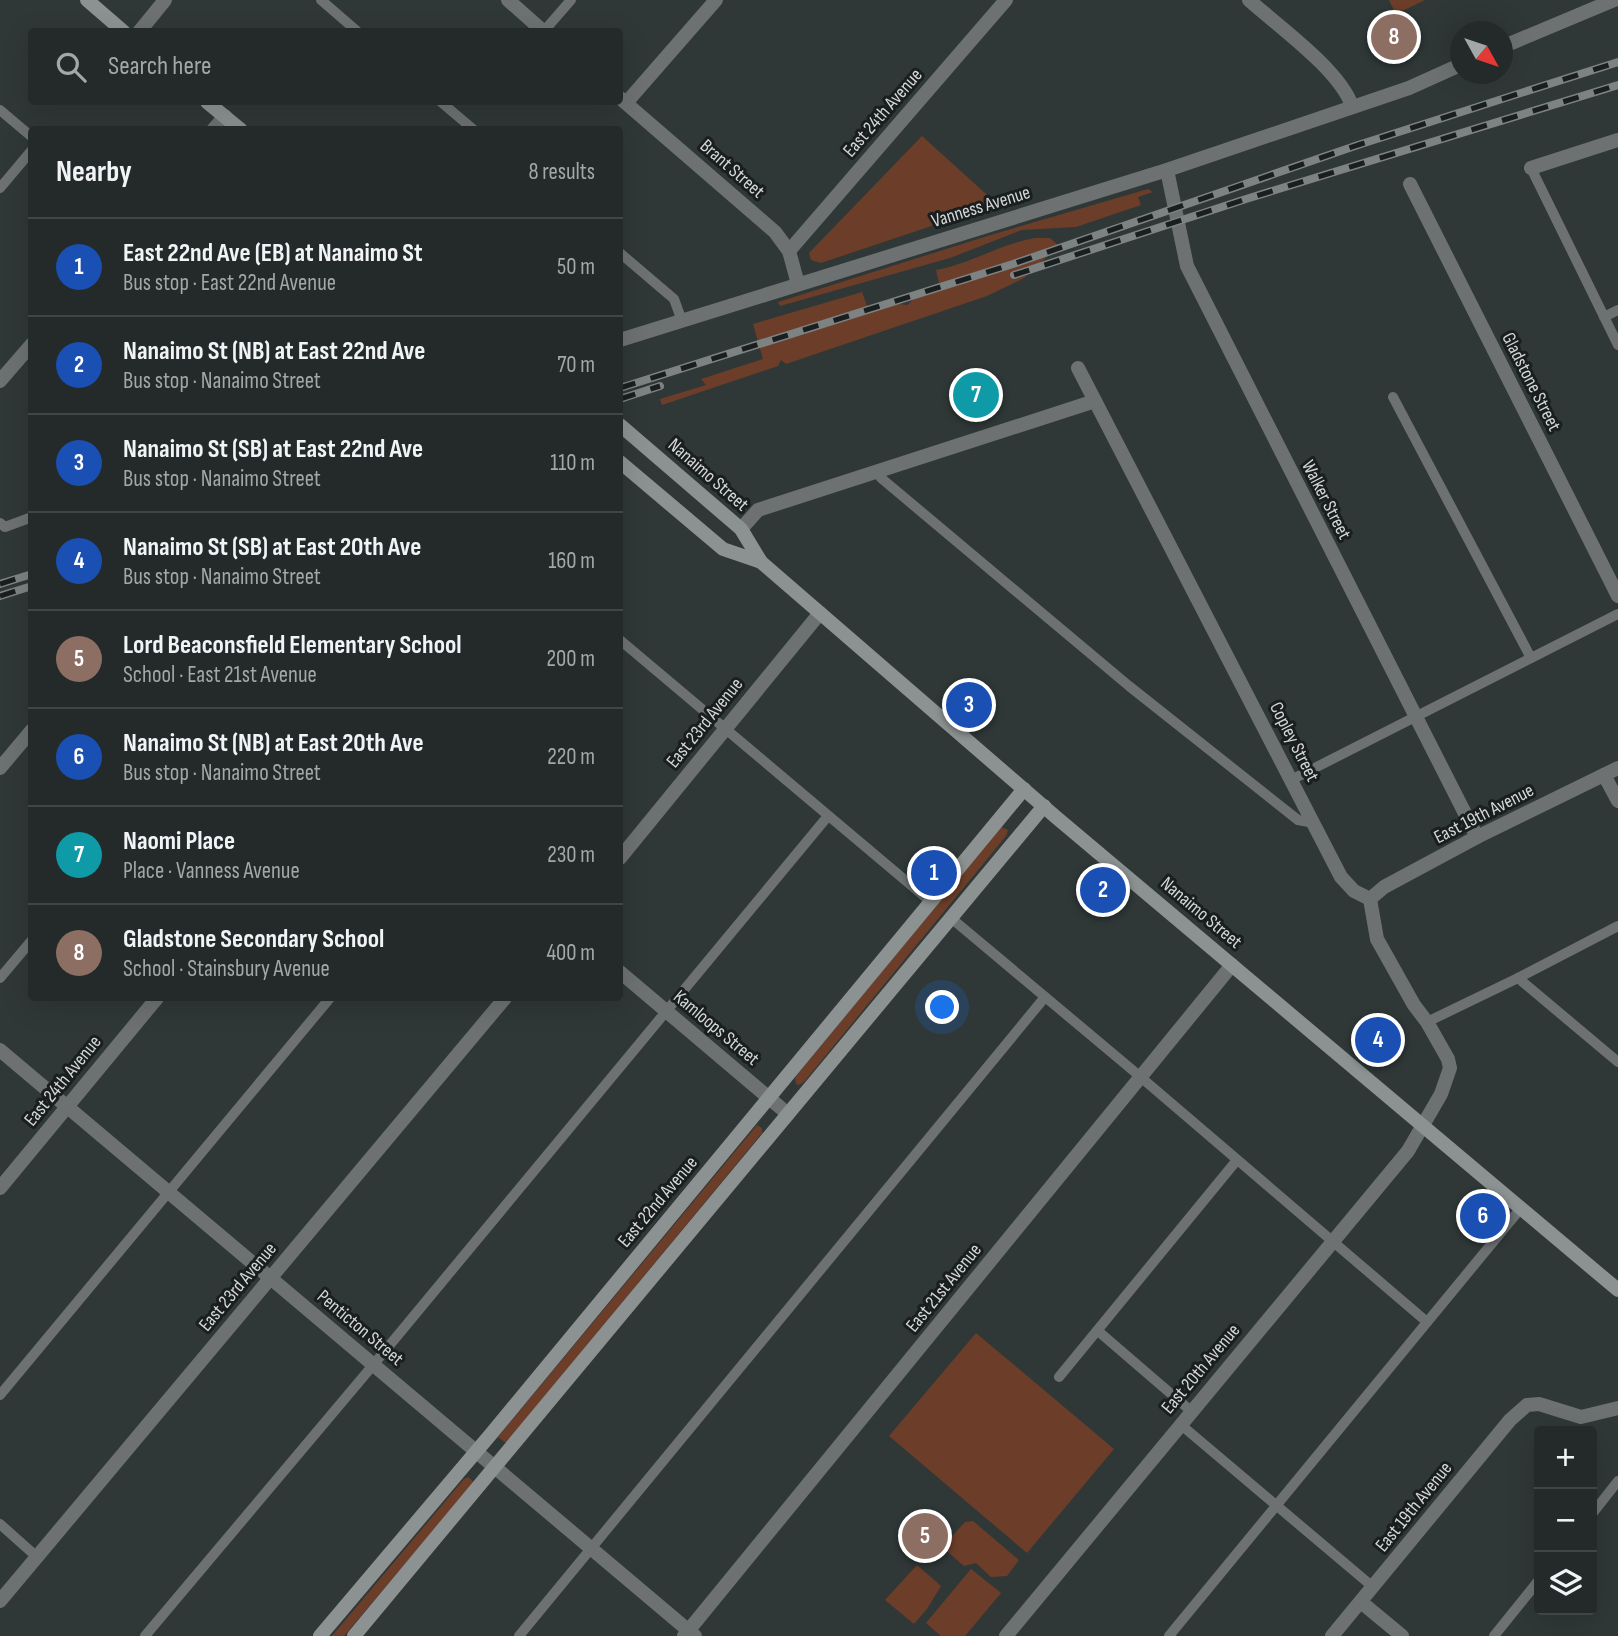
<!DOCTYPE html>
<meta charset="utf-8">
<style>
body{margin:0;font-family:"Sofia Sans Condensed",sans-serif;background:#2b3231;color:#f1f3f6}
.controls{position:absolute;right:21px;bottom:21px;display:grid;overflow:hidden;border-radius:7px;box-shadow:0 7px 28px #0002}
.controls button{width:63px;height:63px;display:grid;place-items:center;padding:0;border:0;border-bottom:2px solid #404646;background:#232a29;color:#f1f3f6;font:35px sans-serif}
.compass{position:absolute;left:1450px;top:21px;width:63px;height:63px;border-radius:50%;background:#232a29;box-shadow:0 7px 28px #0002;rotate:130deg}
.you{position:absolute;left:943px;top:1008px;width:24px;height:24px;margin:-18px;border:5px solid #fff;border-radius:50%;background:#1a73e8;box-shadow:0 0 0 10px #1a73e833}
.badge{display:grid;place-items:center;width:46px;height:46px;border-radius:50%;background:#d6ab8b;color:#fff;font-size:23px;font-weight:700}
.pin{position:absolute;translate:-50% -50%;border:4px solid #fff;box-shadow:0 2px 7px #0006}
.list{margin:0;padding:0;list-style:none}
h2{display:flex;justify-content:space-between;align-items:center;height:91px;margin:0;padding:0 28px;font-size:30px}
h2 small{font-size:23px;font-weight:400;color:#a3a7a8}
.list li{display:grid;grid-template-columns:46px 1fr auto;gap:21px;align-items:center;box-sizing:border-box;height:98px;padding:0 28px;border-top:2px solid #404646}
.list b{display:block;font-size:26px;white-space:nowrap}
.list p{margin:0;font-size:23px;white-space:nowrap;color:#a3a7a8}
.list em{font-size:23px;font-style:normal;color:#a3a7a8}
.icon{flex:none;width:38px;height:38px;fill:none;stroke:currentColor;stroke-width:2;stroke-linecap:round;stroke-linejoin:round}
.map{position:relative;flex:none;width:1618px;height:1636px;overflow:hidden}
.search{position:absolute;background:#232a29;box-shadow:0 7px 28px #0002;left:28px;top:28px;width:595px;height:77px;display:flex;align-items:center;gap:18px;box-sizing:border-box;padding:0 24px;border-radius:7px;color:#a3a7a8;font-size:26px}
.panel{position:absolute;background:#232a29;box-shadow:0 7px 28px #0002;left:28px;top:126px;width:595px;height:875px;border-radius:7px}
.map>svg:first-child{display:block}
.green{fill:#6c3e29}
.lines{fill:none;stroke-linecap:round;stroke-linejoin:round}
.lane{stroke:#6d7171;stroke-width:10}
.street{stroke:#6d7171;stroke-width:14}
.secondary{stroke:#8c9292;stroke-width:14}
.rail-casing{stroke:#7c8382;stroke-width:8}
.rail{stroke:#1a1e1e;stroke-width:5;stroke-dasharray:16;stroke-linecap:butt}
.labels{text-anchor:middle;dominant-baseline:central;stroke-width:6;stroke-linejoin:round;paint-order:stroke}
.street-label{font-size:19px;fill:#d3d8d7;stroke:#1a1e1e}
</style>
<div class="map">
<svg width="1618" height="1636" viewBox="0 0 1618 1636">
<rect width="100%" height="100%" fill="#2f3837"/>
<!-- green -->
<g class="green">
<polygon points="1389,0 1425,0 1396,14"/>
<polygon points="922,136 997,204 821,263 811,260 809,253"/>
<polygon points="1148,189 1153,192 1138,197 1141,205 1076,227 1022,230 950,258 780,306 778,302 994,234"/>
<path d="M 1035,238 L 1050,238 L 1059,246 L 1024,278 L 987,296 L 786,364 L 781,360 L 778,366 L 662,405 L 660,399 L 706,385 L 701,379 L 763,359 L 753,324 L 862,292 L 867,306 L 894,298 L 899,304 L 907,305 L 914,299 L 914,292 L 939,283 L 936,270 C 970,264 1000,244 1035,238 Z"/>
<polygon points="1001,827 1008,830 1006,836 804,1082 799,1085 796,1084 795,1079 797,1075"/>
<polygon points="757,1125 762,1128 762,1133 506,1443 498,1437"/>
<polygon points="976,1333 1114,1449 1027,1553 889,1436"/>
<polygon points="468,1477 473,1481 470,1487 344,1636 332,1636 464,1479"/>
<polygon points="973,1521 1019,1560 1007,1576 991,1577 976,1563 964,1566 942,1547 965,1522"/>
<polygon points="917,1565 941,1586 927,1609 914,1624 885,1600"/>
<polygon points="971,1569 1001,1593 965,1636 941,1636 926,1623"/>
</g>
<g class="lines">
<!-- lane -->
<g class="lane">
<polyline points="321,0 358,32"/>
<polyline points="544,31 571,0"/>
<polyline points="441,102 474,130"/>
<polyline points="0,110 32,137"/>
<polyline points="1531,168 1618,345"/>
<polyline points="0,188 32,150"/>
<polyline points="620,253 674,299 682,321"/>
<polyline points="1604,317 1618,310"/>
<polyline points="1393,397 1531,658"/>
<polyline points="877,470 881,478 1129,686 1298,820 1314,823"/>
<polyline points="0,523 5,527 32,517"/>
<polyline points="620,640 931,902"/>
<polyline points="1291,780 1618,614"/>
<polyline points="951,918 1130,1068 1427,1322"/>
<polyline points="0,978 32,940"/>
<polyline points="1518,978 1618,1062"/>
<polyline points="1427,1022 1518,978 1618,926"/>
<polyline points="1098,1331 1191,1411"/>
<polyline points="1059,1377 1237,1160"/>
<polyline points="0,1395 330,998"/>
<polyline points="1180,1424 1373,1587"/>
<polyline points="1592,1514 1618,1481"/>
<polyline points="0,1524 37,1557"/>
<polyline points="145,1636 374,1364 828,816"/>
<polyline points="519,1636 1045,997"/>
<polyline points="1169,1636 1521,1208"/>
<polyline points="1494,1636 1539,1580"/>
</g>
<!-- street -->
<g class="street">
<polyline points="508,0 544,32"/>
<path d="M 1249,0 C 1278,26 1340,70 1352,106"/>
<polyline points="139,32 165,0"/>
<polyline points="1502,47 1614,0"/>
<polyline points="620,98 775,232 789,251 798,284"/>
<polyline points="626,103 716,0"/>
<polyline points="213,130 225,116"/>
<polyline points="1531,168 1618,140"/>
<polyline points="1167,170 1187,266 1477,837"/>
<polyline points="1410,184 1618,596"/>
<polyline points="789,251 1006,0"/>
<polyline points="620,340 1167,170 1409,88 1460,65"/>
<polyline points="1078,368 1341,877 1354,891 1370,899"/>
<polyline points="0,381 32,344"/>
<polyline points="741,529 758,510 1095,401"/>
<polyline points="0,768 32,730"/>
<polyline points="1604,775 1618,801"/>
<polyline points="620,858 820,613"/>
<polyline points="1370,899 1384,887 1477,837 1618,768"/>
<polyline points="620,972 788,1114"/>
<polyline points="0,1050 695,1636"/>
<polyline points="0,1188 157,998"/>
<polyline points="0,1601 505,998"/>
<polyline points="1361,1602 1402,1636"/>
<polyline points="684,1636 1232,965"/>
<polyline points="1006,1636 1408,1151 1441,1094 1450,1068 1448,1059 1427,1022 1414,1005 1377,939 1370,899"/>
<polyline points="1332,1636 1510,1420 1527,1405 1539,1404 1581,1417 1618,1408"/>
</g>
<!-- secondary -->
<g class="secondary">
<polyline points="87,0 124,32"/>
<polyline points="207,102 241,130"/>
<polyline points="620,425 741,529 761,562 1057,818 1618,1290"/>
<polyline points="620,462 723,549 761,562"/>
<polyline points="320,1636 491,1434 1024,789"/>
<polyline points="354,1636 1044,806"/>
</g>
<!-- rail casing -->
<g class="rail-casing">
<g id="rail">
<polyline points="1014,275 1246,199 1618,85"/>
<polyline points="620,388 1013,264 1358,145 1618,62"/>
<polyline points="620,399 660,386"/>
<polyline points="0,584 32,574"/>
<polyline points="0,596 32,586"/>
</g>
</g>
<!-- rail -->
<use href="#rail" class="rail"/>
</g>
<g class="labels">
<!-- street labels -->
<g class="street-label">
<text transform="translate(883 113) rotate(-49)">East 24th Avenue</text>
<text transform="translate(732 169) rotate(41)">Brant Street</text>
<text transform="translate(981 207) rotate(-17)">Vanness Avenue</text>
<text transform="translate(1531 382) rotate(63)">Gladstone Street</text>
<text transform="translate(708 475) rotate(41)">Nanaimo Street</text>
<text transform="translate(1326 500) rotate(63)">Walker Street</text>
<text transform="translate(705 723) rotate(-51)">East 23rd Avenue</text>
<text transform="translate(1294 742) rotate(63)">Copley Street</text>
<text transform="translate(1484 814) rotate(-27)">East 19th Avenue</text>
<text transform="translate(1201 913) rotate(40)">Nanaimo Street</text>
<text transform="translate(716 1028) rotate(40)">Kamloops Street</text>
<text transform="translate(63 1081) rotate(-51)">East 24th Avenue</text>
<text transform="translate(658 1202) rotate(-50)">East 22nd Avenue</text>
<text transform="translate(238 1287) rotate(-50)">East 23rd Avenue</text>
<text transform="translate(944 1288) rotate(-51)">East 21st Avenue</text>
<text transform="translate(360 1328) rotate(40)">Penticton Street</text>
<text transform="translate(1201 1369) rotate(-50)">East 20th Avenue</text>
<text transform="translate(1414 1507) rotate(-51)">East 19th Avenue</text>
</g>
</g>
</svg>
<div class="controls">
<button>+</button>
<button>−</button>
<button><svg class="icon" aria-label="layers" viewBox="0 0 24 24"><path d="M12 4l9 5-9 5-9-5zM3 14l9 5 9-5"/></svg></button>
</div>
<svg class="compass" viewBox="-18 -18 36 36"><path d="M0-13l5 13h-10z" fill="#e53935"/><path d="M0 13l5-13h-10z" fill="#a3a7a8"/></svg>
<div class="you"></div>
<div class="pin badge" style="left:934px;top:873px;background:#1a4fb4">1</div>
<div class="pin badge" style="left:1103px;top:890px;background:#1a4fb4">2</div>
<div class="pin badge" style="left:969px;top:705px;background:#1a4fb4">3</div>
<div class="pin badge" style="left:1378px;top:1040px;background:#1a4fb4">4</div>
<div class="pin badge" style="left:925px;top:1536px;background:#8d6e63">5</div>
<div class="pin badge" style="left:1483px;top:1216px;background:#1a4fb4">6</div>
<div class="pin badge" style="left:976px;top:395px;background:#0f9aa8">7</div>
<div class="pin badge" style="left:1394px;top:37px;background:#8d6e63">8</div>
<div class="search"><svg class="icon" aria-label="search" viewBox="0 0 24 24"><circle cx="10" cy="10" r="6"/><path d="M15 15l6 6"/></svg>Search here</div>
<section class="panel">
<h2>Nearby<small>8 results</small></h2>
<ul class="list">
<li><span class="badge" style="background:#1a4fb4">1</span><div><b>East 22nd Ave (EB) at Nanaimo St</b><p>Bus stop · East 22nd Avenue</p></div><em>50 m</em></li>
<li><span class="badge" style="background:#1a4fb4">2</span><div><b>Nanaimo St (NB) at East 22nd Ave</b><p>Bus stop · Nanaimo Street</p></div><em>70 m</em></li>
<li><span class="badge" style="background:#1a4fb4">3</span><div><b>Nanaimo St (SB) at East 22nd Ave</b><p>Bus stop · Nanaimo Street</p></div><em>110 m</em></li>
<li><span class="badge" style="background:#1a4fb4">4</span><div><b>Nanaimo St (SB) at East 20th Ave</b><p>Bus stop · Nanaimo Street</p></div><em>160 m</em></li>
<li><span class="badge" style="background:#8d6e63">5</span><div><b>Lord Beaconsfield Elementary School</b><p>School · East 21st Avenue</p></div><em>200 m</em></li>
<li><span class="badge" style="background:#1a4fb4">6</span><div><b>Nanaimo St (NB) at East 20th Ave</b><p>Bus stop · Nanaimo Street</p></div><em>220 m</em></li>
<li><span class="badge" style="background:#0f9aa8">7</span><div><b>Naomi Place</b><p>Place · Vanness Avenue</p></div><em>230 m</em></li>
<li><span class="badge" style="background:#8d6e63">8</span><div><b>Gladstone Secondary School</b><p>School · Stainsbury Avenue</p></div><em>400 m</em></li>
</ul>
</section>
</div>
